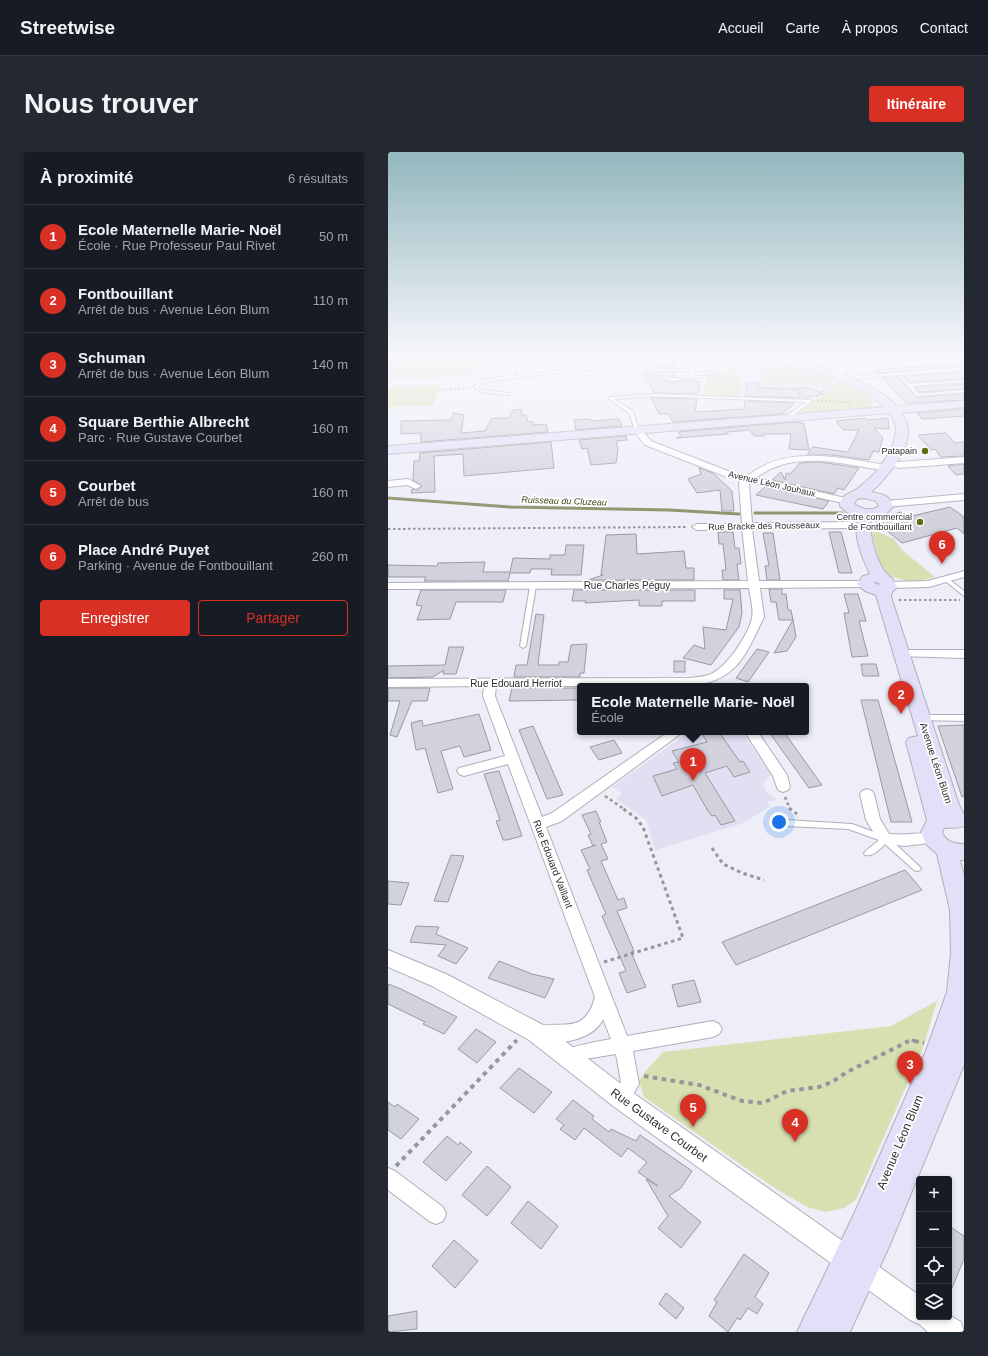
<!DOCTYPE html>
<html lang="fr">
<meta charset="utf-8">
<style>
body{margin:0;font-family:Arial,sans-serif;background:#242831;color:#f1f3f6}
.controls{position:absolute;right:12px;bottom:12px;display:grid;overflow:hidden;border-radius:4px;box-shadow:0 2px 6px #0003}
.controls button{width:36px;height:36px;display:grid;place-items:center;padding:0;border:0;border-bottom:1px solid #363941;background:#171b24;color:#f1f3f6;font:20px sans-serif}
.you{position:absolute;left:391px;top:670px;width:14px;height:14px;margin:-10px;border:3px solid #fff;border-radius:50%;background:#1a73e8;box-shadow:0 0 0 6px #1a73e833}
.badge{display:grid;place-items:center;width:26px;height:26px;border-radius:50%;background:#d93025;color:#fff;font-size:13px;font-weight:700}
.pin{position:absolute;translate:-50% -33px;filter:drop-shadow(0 1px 2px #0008)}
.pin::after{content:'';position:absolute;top:21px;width:14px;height:12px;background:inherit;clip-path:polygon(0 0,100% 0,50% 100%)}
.popup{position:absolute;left:189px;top:531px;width:232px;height:52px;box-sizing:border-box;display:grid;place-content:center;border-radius:4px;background:#171b24;filter:drop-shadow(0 1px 3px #0005);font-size:13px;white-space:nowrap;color:#9ea1a6}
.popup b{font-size:15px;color:#f1f3f6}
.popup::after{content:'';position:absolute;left:50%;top:100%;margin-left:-8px;border:8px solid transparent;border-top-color:#171b24}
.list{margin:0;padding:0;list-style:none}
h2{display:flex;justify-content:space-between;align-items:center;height:52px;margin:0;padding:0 16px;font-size:17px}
h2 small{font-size:13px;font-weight:400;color:#9ea1a6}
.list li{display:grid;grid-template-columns:26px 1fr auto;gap:12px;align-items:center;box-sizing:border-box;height:64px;padding:0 16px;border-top:1px solid #363941}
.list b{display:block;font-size:15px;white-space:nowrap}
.list p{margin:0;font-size:13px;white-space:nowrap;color:#9ea1a6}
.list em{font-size:13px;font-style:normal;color:#9ea1a6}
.actions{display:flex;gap:8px;padding:12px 16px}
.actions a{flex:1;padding:9px 0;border:1px solid #d93025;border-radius:4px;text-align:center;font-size:14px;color:#d93025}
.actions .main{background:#d93025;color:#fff}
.icon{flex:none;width:22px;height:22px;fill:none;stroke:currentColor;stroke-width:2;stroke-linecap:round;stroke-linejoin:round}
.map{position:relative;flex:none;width:576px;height:1180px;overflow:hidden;border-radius:4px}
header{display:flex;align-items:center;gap:24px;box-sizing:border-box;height:56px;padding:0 20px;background:#171b24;border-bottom:1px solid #363941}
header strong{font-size:19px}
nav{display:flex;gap:22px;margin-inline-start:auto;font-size:14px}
.intro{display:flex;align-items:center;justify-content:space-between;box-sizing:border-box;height:96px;padding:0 24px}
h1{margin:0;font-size:28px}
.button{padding:10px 18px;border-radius:4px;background:#d93025;color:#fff;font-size:14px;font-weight:700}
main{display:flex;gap:24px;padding:0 24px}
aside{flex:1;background:#171b24;border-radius:4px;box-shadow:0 2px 6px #0003}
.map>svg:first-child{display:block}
.built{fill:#e1e0f2}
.green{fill:#d8e0b1}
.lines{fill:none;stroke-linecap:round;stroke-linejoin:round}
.stream{stroke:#8a9066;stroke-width:3}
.building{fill:#d2d2dd;stroke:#9999a3}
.service-casing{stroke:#afafb9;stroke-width:2}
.pedestrian-casing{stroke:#afafb9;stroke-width:2}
.minor-casing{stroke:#afafb9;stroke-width:2}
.tertiary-casing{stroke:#afafb9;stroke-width:2}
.secondary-casing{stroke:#afafb9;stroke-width:2}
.path-far4{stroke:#96969d;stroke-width:1.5;stroke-dasharray:2 2;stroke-linecap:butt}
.path-far3{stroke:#96969d;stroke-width:2;stroke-dasharray:2.5 2.5;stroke-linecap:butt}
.path-far2{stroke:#96969d;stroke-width:2.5;stroke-dasharray:3 3;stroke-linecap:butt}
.path-far1{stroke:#96969d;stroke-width:3;stroke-dasharray:3.5 3.5;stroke-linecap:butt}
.path{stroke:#96969d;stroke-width:4;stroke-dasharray:4.5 4.5;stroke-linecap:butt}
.service{fill:#fff;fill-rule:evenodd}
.pedestrian{fill:#fff;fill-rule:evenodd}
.minor{fill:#fff;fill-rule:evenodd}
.tertiary{fill:#fff;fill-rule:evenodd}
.secondary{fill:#e2e0f8;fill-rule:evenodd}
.poi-dot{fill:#626b0f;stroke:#fff;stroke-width:1.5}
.labels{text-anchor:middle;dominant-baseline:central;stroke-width:3.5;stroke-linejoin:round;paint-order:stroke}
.far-poi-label{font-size:9px;fill:#2d2d31;stroke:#fff;text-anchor:end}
.far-street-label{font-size:9px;fill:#2d2d31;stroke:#fff}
.far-water-label{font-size:9px;font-style:italic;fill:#3f4414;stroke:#fff}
.street-label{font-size:10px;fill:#2d2d31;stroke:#fff}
.near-street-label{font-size:12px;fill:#2d2d31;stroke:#fff}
</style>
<header>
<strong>Streetwise</strong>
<nav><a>Accueil</a><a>Carte</a><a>À propos</a><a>Contact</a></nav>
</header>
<div class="intro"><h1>Nous trouver</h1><a class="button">Itinéraire</a></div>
<main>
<aside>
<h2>À proximité<small>6 résultats</small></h2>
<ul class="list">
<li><span class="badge">1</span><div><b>Ecole Maternelle Marie- Noël</b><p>École · Rue Professeur Paul Rivet</p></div><em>50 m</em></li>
<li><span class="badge">2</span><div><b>Fontbouillant</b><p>Arrêt de bus · Avenue Léon Blum</p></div><em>110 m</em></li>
<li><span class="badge">3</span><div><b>Schuman</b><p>Arrêt de bus · Avenue Léon Blum</p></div><em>140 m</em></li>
<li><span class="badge">4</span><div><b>Square Berthie Albrecht</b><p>Parc · Rue Gustave Courbet</p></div><em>160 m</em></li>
<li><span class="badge">5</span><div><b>Courbet</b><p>Arrêt de bus</p></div><em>160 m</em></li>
<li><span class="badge">6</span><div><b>Place André Puyet</b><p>Parking · Avenue de Fontbouillant</p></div><em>260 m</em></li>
</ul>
<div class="actions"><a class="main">Enregistrer</a><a>Partager</a></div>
</aside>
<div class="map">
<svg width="576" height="1180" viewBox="0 0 576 1180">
<rect width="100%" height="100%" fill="#eeeef9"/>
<!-- built -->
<g class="built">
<polygon points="136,204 358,204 366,207 361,210 209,212 133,219"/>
<polygon points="353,229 439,233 426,244 418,246 355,241 354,244 351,244"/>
<polygon points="301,580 354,580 383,623 376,630 376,636 379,641 389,648 379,650 382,655 353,672 267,698 258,668 228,647 234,642 224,635"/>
</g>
<!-- green -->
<g class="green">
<path d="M 0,204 L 105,204 L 105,207 C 93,231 24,226 0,226 Z"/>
<polygon points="482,204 576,204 576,205 473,213"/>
<polygon points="384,211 446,228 439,233 371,230 375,212"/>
<polygon points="320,220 354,221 351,244 315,242"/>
<polygon points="450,229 463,234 486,250 481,254 482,255 417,260 413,259"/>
<polygon points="51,233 46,254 0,255 0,235"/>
<path d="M 483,377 L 506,387 L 515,399 L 547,425 C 526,432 513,430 494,419 Z"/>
<polygon points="549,849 535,896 468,1048 456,1056 438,1060 419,1055 385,1035 256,945 251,929 257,920 275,900 503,874"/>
</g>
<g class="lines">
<!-- stream -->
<g class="stream">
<polyline points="0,346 123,355 281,358 351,362"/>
<polyline points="367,361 454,361"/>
</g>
</g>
<!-- building -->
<g class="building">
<polygon points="264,205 285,205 286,215 266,215"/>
<polygon points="576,211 576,215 490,221 487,218"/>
<polygon points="267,220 286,220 287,224 276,227 280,230 299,228 313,230 310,242 266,241 255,221 268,222"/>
<polygon points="576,220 576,227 523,230 515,224"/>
<polygon points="512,224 511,227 529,245 576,242 576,248 518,251 494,226"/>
<polygon points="359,231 371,231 371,236 399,237 420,236 437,242 415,246 410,238 412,246 357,244"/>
<polygon points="576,232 576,237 532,240 527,235"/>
<polygon points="263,246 309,247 307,260 356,257 357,249 407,251 394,262 285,270 280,262 271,262"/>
<polygon points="133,257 134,263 138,263 140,270 145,270 145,273 158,272 160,280 33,290 33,281 13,282 13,269 63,268 65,261 76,263 73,281 97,279 104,266 121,266 125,258"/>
<polygon points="576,257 576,264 534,267 529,261"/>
<polygon points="477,266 479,268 500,266 501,277 486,276 495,286 491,300 485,299 481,308 444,303 419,303 425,295 460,300 471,278 455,278 448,269"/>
<polygon points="202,267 203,269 231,267 234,274 188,278 186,268"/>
<polygon points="405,270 416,271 421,298 401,297 403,282 375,282 376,284 366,284 362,278 339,280 340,282 288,286 293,284 290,280"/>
<polygon points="558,281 567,291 576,290 576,304 553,305 547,297 543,298 530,283"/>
<polygon points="238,284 239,288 228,289 230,297 228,311 203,313 199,296 194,297 191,288"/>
<polygon points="163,290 166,316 76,324 75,302 46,304 47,340 23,341 24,337 29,338 34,334 25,328 26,309 31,309 32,301"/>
<polygon points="431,310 471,316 456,338 450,336 446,342 384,328 393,320 397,328 398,321 402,322 412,311"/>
<polygon points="576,312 576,322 568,323 560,314"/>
<polygon points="311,316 325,321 344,339 346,359 334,359 332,338 309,341 300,327 313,322"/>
<polygon points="377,335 441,349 435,357 368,343"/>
<polygon points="562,355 576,365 576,382 569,376 514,391 486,368 513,360 520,365"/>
<polygon points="330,380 345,380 347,396 351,396 353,412 349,412 351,428 335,428 334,418 338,418 335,392 331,392"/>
<polygon points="441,380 453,380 464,421 451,421"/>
<polygon points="375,381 385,381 392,428 379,428 377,414 381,414"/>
<polygon points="248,382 249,402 296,399 298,416 306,416 306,428 200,428 215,423 213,423 218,383"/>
<polygon points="178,393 196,393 193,423 163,423 164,417 143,417 142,421 122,421 120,429 36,429 38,425 0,425 0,413 49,414 50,411 97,410 95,420 122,420 125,406 162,407 162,403 177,403"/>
<polygon points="381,437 394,437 394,442 398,442 400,458 403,458 405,468 391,468 388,450 383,450"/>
<polygon points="33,438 118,438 115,450 68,450 62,467 29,468 34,454 28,453"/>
<polygon points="186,438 307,438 307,449 274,449 274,454 251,454 251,448 197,451 198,449 184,449"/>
<polygon points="336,438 352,438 354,461 351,475 323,513 295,506 306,493 317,497 315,475 338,478 345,447 336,447"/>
<polygon points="456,442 470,442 478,469 471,469 480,504 464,505 456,461 461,461"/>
<polygon points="148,462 156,463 150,513 171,513 171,510 180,510 183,493 199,492 196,521 192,521 192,525 126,525 128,513 139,513"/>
<polygon points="405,468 408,485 399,499 386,501"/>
<polygon points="61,495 76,495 68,522 55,522 56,518 45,525 0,526 0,514 57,513"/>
<polygon points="369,497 381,500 360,530 348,526"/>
<rect x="286" y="509" width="11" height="11"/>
<polygon points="473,512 488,512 491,524 475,524"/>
<polygon points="0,536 42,536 39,549 24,549 9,585 2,583 12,549 0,549"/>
<polygon points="124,536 192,536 192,548 121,549"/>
<polygon points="473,548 490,548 524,670 503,670"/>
<polygon points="91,562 103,598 76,605 72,594 53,599 65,637 50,641 37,596 28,598 23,571 34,568 35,574"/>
<polygon points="576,573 576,644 574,645 550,574"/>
<polygon points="145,574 162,613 175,643 159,647 131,578"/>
<polygon points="313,580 331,580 352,610 355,609 362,620 346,625 339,614 317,621 347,669 333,673 327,663 324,664 320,659 305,633 274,644 265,624 289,617 285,611 291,610 284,599 319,590"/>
<polygon points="381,580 396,580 434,633 421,636"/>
<polygon points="226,588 234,601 211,608 202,595"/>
<polygon points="111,619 134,684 119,688 115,688 108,669 112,668 96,622"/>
<polygon points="208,659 213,670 211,670 219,690 213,692 220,707 213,709 230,748 236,746 239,756 229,759 246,799 243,800 258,835 239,841 231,821 238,819 214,764 218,762 199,718 202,717 193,698 208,693 205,694 200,683 203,682 194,663"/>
<polygon points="63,703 76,704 60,750 46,749"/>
<polygon points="517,718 534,738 348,813 334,790"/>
<polygon points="0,729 21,731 13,753 0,752"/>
<polygon points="28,774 51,775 48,782 80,796 68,812 50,804 58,793 22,790"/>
<polygon points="111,809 144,822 166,827 157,846 100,826"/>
<polygon points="306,828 313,850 290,855 284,833"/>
<polygon points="0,832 13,837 69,865 56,882 35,872 37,870 0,852"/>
<polygon points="88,877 108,890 89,911 70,897"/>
<polygon points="131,916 164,940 146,961 112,936"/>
<polygon points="185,948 206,964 204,967 221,980 223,977 248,989 252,983 304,1019 293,1036 281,1044 313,1070 293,1096 270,1076 280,1064 258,1027 270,1034 250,1020 259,1010 240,996 233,1005 196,976 187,988 172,977 176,973 168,967"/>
<polygon points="0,950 7,955 9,952 31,967 13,987 0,978"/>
<polygon points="59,984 70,993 72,990 84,1000 58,1029 35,1010"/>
<polygon points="99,1014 123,1035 99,1064 74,1043"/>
<polygon points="140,1049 170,1074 153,1097 123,1071"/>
<polygon points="561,1074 576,1084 576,1107 561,1143"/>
<polygon points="66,1088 90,1109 67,1136 44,1114"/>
<polygon points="356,1102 381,1121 367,1145 375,1152 369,1162 360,1156 352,1168 349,1166 340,1180 321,1164 329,1150 326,1148"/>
<polygon points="278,1141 296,1156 288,1167 271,1152"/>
<polygon points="29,1159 29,1177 0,1180 0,1164"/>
</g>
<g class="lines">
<!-- service casing -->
<g class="service-casing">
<g id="service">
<path d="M 122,204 L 126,204 L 128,210 L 126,224 L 193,216 L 291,217 L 361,214 L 382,206 L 385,207 L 361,216 L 305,219 L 306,222 L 304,224 L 320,224 L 320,226 L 319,226 C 314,226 308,226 303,226 C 294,227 285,231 277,227 L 279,226 L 295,226 L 302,222 L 301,219 L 193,218 L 94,230 L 90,235 L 94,238 L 121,241 L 122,242 L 120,243 L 93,240 L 87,236 L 86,235 L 92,228 L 122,224 L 124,210 Z"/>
<polygon points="198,204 251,204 249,205 199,206 197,205"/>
<polygon points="440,204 447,204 469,210 467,211"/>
<polygon points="576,216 576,218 469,226 460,228 458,227 469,224"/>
<polygon points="514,225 522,232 576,228 576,230 524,234 531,242 576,238 576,240 529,244 513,227 512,226"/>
<polygon points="266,242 422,248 424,249 406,263 407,265 405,266 401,264 401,262 418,250 266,244 226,247 245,259 251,278 249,279 247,278 241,261 220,246 222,245"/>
<polygon points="558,425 576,439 576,444 556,428 555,427"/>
<polygon points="145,432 148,434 138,494 135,496 132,494 142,434"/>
<path d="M 398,668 L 464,672 L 500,685 L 533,716 L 532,718 L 529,719 L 526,718 L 497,692 C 492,697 485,705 477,703 L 476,701 C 479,697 487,692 491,688 L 460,677 L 398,674 L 395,673 L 394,671 L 395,669 Z"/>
</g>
</g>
<!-- pedestrian casing -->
<g class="pedestrian-casing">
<polygon id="pedestrian" points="533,563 576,563 576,569 530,568 528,566 530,564"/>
</g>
<!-- minor casing -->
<g class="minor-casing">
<g id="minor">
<polygon points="464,208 471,210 451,225 445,225 445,221"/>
<path d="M 246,276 L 252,276 L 263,289 L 345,321 L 359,324 C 400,292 451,306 498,313 L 502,316 L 498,319 C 455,312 406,297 368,326 L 462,347 L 464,349 L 459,352 L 362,330 L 361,332 L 364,371 L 467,370 L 472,373 L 467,376 L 364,377 L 371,429 L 477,429 L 482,432 L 477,435 L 372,436 L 376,465 L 373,471 C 356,508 345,530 301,534 L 108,534 L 107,544 L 154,665 L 164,661 L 280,580 L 295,580 L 174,669 L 158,675 L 239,884 L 325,869 L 331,872 L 334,877 L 331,882 L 325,885 L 245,899 L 251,932 L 240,952 L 233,955 L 226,952 L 224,946 L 233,930 L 228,902 L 197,907 L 180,913 L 174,911 L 171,905 L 174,899 C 190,893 206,890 223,887 L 215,867 C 205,889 166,895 145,888 L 142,882 L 145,876 C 172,866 196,886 207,845 L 120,612 L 76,624 L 71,622 L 69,619 L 71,616 L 117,604 L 95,544 L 96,534 L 0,535 L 0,527 L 301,526 C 309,525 318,525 325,521 C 340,513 360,483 364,466 C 366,458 362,445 361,436 L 0,437 L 0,431 L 360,429 L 354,377 L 309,378 L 304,375 L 309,372 L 354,372 L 351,331 L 354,328 L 339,325 L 257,293 L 245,278 Z"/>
<polygon points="576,305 576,311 511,316 497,311 501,308 511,310"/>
<polygon points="20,327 33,334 28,337 19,333 0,335 0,329"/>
<polygon points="576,342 576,348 498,355 493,352 498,349"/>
<polygon points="576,419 576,425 541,435 501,436 496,433 501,430 540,429"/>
<polygon points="513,498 576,498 576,506 509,504 507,502 509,500"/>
<polygon points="357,580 370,580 399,623 402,635 400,638 395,640 390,638 385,624"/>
<path d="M 479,637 L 484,639 L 486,642 L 492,667 L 501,682 C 516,684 539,679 550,682 L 552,686 L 550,690 L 516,694 L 492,691 L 478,668 L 472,642 L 474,639 Z"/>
<polygon points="0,1016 7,1019 55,1055 58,1062 55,1069 48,1072 41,1069 0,1038"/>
</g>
</g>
<!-- tertiary casing -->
<g class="tertiary-casing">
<polygon id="tertiary" points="0,798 58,822 157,874 241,938 531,1143 531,1165 561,1165 561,1163 573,1170 576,1180 540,1180 531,1172 522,1168 225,954 141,888 44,834 0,815"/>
</g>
<!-- secondary casing -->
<g class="secondary-casing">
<path id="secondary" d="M 367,204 C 410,204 478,224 509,254 L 576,249 L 576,255 L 513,261 C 515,264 518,268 519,272 C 526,294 499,326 483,340 C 493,342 503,343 505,355 L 499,361 L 483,368 C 480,382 491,420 504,426 L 509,435 L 504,440 L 503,445 L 571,653 L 576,662 L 576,674 C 569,677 563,675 556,676 L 554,680 C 558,690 566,692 576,692 L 576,708 L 572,708 L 576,724 L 576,913 L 503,1090 L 462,1180 L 409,1180 L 467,1060 L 538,899 L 559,840 L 563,801 L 562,758 L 549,702 L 538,692 L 533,680 L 539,668 L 518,590 L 521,586 L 530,584 L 488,443 L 477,439 L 469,432 L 475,424 L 482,422 C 475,407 463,381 471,364 L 458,360 L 452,354 C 452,342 463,342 470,336 C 487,324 512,295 507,272 C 506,269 503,265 502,261 L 0,302 L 0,294 L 497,255 C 461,225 413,217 368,206 ZM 476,346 L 488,349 L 491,354 C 483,360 474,357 466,352 L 469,347 ZM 488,430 L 492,432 L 493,433 L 485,431 Z"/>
</g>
<!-- path-far4 -->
<g class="path-far4">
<polyline points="50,238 82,236"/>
<polyline points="428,245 444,231"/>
<polyline points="429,249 464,250"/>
</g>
<!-- path-far3 -->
<g class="path-far3">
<polyline points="0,377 299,375"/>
<polyline points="511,448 572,448"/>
</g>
<!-- path-far2 -->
<g class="path-far2">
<polyline points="217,644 236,657"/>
<polyline points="397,645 402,657"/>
</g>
<!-- path-far1 -->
<g class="path-far1">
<polyline points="401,656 409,662"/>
<polyline points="324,696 335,712 354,721 376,728"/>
<polyline points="216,810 295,786 255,675 248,666 234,656"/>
<polyline points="127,890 129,888"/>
<polyline points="517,890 523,888 531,890"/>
</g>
<!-- path -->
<g class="path">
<polyline points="526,889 536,891"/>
<polyline points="256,924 311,933 354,949 375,951 399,939 431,935 444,930 459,920 521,889"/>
<polyline points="8,1014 128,889"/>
</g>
<!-- service -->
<use href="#service" class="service"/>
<!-- pedestrian -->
<use href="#pedestrian" class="pedestrian"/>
<!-- minor -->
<use href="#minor" class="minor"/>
<!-- tertiary -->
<use href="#tertiary" class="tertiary"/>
<!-- secondary -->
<use href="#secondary" class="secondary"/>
</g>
<!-- sky -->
<linearGradient id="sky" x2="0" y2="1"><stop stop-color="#92b7bd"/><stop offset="0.55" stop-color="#f7f7fc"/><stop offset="1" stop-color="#f7f7fc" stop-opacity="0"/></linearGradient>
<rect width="576" height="369" fill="url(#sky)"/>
<!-- markers -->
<g class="poi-dot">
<circle cx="537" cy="299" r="4"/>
<circle cx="532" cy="370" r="4"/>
</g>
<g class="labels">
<!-- far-poi labels -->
<g class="far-poi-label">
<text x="529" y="299">Patapain</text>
<text x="524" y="365">Centre commercial<tspan x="524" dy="10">de Fontbouillant</tspan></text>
</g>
<!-- far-street labels -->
<g class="far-street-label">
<text transform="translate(384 332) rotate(13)">Avenue Léon Jouhaux</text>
<text transform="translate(376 374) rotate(-1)">Rue Bracke des Rousseaux</text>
</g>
<!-- far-water labels -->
<g class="far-water-label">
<text transform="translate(176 349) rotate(2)">Ruisseau du Cluzeau</text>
</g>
<!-- street labels -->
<g class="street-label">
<text x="239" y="433">Rue Charles Péguy</text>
<text x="128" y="531">Rue Edouard Herriot</text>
<text transform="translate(548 611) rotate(72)">Avenue Léon Blum</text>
<text transform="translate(165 712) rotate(69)">Rue Edouard Vaillant</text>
</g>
<!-- near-street labels -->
<g class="near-street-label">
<text transform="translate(271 973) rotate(36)">Rue Gustave Courbet</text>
<text transform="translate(512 990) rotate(-67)">Avenue Léon Blum</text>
</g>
</g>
</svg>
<div class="controls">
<button>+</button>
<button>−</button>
<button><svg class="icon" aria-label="locate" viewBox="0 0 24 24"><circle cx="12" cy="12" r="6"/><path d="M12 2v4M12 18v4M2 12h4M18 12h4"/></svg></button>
<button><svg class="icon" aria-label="layers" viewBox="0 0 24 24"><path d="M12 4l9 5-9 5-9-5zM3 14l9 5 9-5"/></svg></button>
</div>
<div class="you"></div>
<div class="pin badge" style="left:305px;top:629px">1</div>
<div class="popup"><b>Ecole Maternelle Marie- Noël</b>École</div>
<div class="pin badge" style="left:513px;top:562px">2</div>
<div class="pin badge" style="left:522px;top:932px">3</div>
<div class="pin badge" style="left:407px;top:990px">4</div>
<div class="pin badge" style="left:305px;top:975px">5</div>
<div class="pin badge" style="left:554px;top:412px">6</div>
</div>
</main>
